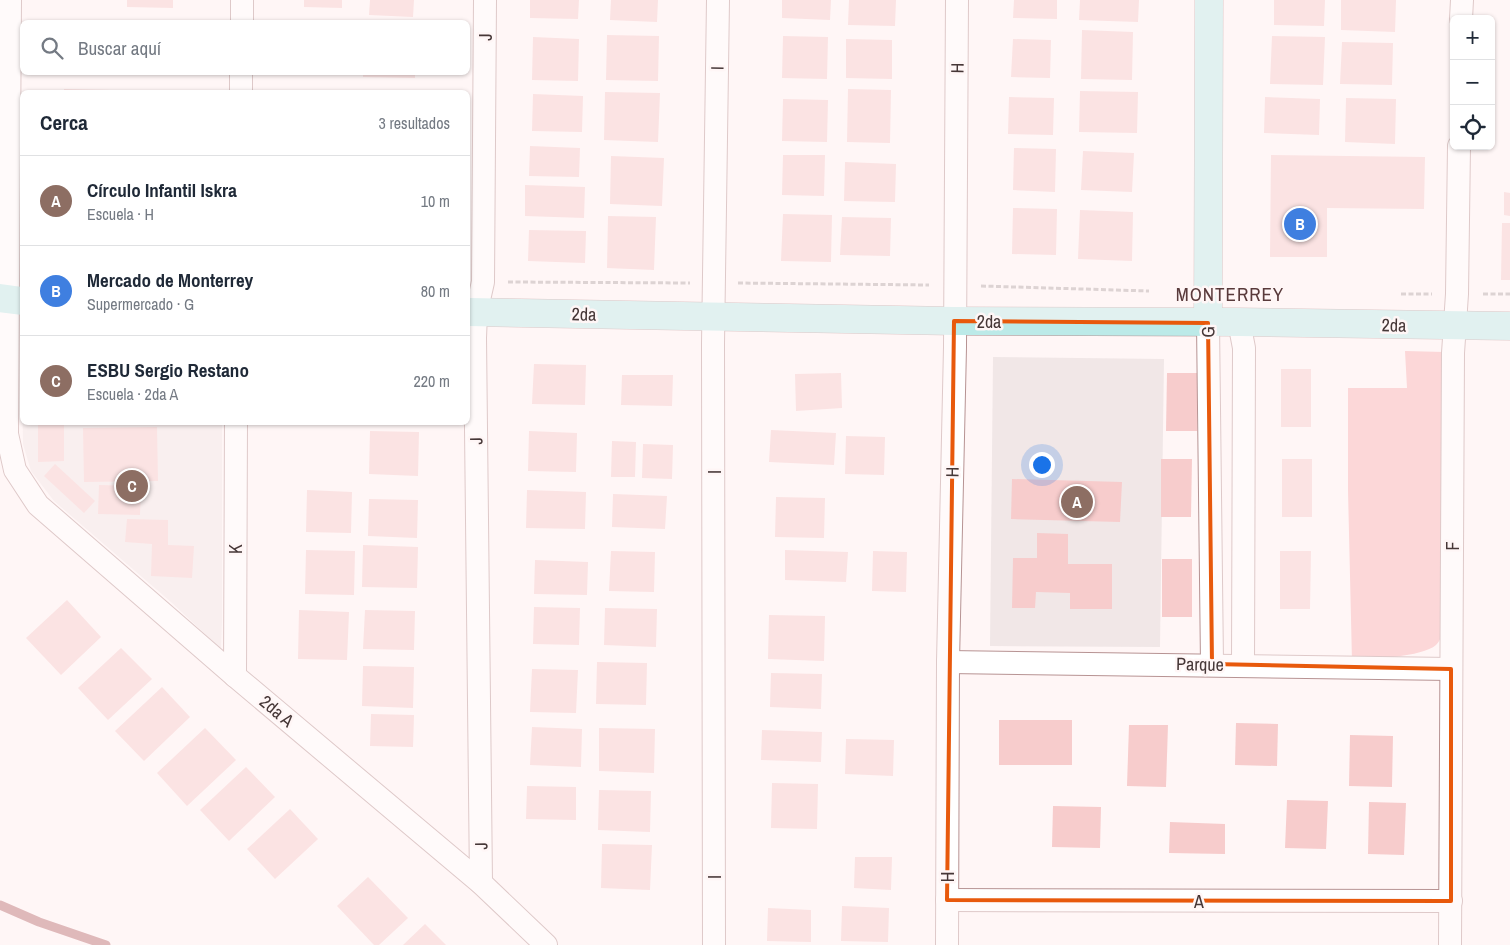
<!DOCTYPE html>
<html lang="es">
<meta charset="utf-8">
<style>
body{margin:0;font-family:"Archivo Narrow",sans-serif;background:#f6f6f7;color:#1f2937}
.controls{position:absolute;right:15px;top:15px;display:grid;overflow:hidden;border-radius:8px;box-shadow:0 1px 4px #0004}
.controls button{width:45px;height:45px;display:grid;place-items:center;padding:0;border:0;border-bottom:1px solid #e0e1e3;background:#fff;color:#1f2937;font:25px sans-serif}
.you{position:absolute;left:1041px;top:464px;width:18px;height:18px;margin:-12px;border:4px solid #fff;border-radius:50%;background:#1a73e8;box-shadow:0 0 0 8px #1a73e833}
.badge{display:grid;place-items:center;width:32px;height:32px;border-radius:50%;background:#db2777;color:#fff;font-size:16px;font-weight:700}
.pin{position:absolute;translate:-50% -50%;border:2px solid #fff;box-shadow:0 1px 5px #0006}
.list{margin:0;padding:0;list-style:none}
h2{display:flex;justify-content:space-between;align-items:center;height:65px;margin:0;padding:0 20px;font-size:21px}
h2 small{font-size:16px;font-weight:400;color:#747a83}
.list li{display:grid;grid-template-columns:32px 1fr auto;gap:15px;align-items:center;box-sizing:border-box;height:90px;padding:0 20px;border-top:1px solid #e0e1e3}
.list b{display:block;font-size:19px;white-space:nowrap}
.list p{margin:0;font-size:16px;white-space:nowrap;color:#747a83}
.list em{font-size:16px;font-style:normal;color:#747a83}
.icon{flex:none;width:28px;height:28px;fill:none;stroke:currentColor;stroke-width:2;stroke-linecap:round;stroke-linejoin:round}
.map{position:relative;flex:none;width:1510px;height:945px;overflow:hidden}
.search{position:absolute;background:#fff;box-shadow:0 1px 4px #0004;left:20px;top:20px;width:450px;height:55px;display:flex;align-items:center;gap:12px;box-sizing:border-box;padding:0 18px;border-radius:8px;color:#747a83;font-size:19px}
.panel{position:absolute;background:#fff;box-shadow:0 1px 4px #0004;left:20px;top:90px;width:450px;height:335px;border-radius:8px}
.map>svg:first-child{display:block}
.built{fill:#f1e7e7}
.green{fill:#f8b1b3}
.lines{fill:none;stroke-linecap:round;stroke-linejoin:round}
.stream{stroke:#b96f72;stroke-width:9}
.building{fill:#f7cccc}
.street-casing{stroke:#b79393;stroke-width:24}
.secondary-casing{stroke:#b79393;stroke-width:29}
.path{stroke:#b4a9a9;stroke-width:3;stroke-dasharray:5 2.5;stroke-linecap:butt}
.street{stroke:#fff;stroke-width:22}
.secondary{stroke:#bceae8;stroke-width:28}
.marked{fill:none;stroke:#e8590c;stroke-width:4;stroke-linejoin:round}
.labels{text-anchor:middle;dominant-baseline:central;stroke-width:5;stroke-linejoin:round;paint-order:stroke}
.street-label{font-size:18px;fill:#463737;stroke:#fff6f6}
.neighbourhood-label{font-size:19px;letter-spacing:1px;fill:#593a3b;stroke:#fff6f6}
</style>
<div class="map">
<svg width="1510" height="945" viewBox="0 0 1510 945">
<rect width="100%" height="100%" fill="#fff6f6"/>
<!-- built -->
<g class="built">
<polygon points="21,320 22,422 222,423 222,622 221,649 171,602 54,501 31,471 23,444"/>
<polygon points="993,357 1164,359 1160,647 990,646"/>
</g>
<!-- green -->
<path class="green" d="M 1405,351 L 1444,352 L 1447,624 C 1444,630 1441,640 1436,645 C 1422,657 1371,659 1352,661 L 1348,490 L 1348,388 L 1407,388 Z"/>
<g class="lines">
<!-- stream -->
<polyline class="stream" points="0,905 39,922 106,945"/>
</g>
<!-- building -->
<g class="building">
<polygon points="127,0 173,0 173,8 127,7"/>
<polygon points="304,0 342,0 342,8 304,7"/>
<polygon points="370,0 414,0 413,17 369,15"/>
<polygon points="530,0 579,0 578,19 530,18"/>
<polygon points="611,0 658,0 657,22 610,20"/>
<polygon points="782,0 831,0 830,20 782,18"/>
<polygon points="849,0 896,0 895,26 848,25"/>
<polygon points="1014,0 1057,0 1057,19 1013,18"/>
<polygon points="1080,0 1139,0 1138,22 1079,20"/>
<polygon points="1274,0 1325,0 1324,26 1274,25"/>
<polygon points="1341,0 1396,0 1395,32 1341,30"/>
<polygon points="1082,30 1133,32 1132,80 1081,79"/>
<polygon points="607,35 659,36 658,81 606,80"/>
<polygon points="783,36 828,37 827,79 782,78"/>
<polygon points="1272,36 1325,37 1323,85 1270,84"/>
<polygon points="533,37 579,39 578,81 532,80"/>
<polygon points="846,39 892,40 892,79 846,78"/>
<polygon points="1013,39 1051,40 1050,78 1011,77"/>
<polygon points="1342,42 1393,43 1392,85 1340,84"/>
<polygon points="363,72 415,72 415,78 363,77"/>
<polygon points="64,89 111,90 111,92 64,92"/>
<polygon points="848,89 891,90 890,143 847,142"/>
<polygon points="307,90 337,91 337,92 307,92"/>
<polygon points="1080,91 1138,92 1137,133 1079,132"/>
<polygon points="605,92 660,93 658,142 604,140"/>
<polygon points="533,94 583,96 582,132 532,131"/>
<polygon points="1009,97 1054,98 1053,135 1008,134"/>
<polygon points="1265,97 1320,99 1319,135 1264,133"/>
<polygon points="1346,98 1396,99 1395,144 1345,142"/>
<polygon points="783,99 828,100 827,142 782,141"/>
<polygon points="530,146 580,148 579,177 529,176"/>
<polygon points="1014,148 1056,149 1055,192 1013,190"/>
<polygon points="1083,151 1134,153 1132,192 1081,190"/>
<polygon points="783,155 825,155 824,196 782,195"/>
<polygon points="1271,155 1425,157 1424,209 1327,208 1327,257 1270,257"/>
<polygon points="611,156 664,158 662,206 610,204"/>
<polygon points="845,162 896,164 895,202 844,201"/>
<polygon points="525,185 585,187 584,218 525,216"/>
<polygon points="1504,192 1510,193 1510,216 1504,215"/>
<polygon points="1013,208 1057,209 1056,255 1012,254"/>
<polygon points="1080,210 1133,212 1132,261 1078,259"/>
<polygon points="783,214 832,215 831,262 781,261"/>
<polygon points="608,216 656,217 654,270 607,268"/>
<polygon points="842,217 891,218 890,256 840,255"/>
<polygon points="1502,223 1510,223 1510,280 1501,280"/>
<polygon points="529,230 586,231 585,263 528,261"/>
<polygon points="534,364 586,365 585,405 532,404"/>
<rect x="1281" y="369" width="30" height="58"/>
<polygon points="841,373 842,408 796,411 795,374"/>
<polygon points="1167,373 1197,373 1197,431 1166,431"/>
<polygon points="622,375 673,375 672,406 621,405"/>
<polygon points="38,422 64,422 64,461 38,462"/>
<polygon points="157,427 158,481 84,482 83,428"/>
<polygon points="771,430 836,433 834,465 769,462"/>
<polygon points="370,431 419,432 418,476 369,474"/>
<polygon points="529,431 577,433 576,472 528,471"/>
<polygon points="846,436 885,437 884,475 845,474"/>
<polygon points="612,441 636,442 635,477 611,477"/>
<polygon points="643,444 673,445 672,479 642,478"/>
<polygon points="1161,459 1192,459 1191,517 1161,517"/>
<rect x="1282" y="459" width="30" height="58"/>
<polygon points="55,464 95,501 84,513 44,476"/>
<polygon points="1012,479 1122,482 1120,522 1011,519"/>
<polygon points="99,485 141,486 140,515 98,514"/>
<polygon points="307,490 352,492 351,533 306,532"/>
<polygon points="527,490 586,492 585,529 526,528"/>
<polygon points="613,494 667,496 665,529 612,527"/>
<polygon points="776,497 825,498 824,538 775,537"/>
<polygon points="369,499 418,500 417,538 368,536"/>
<polygon points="127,519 168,520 168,545 194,546 192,578 151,576 152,544 125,542"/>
<polygon points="1037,533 1068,534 1068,564 1112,564 1112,609 1070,609 1070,593 1036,592 1035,608 1012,608 1013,558 1037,558"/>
<polygon points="363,545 418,547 417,588 362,587"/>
<polygon points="306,550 355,551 354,595 305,594"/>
<polygon points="785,550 848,552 846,582 785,580"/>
<polygon points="611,551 655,552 654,592 609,591"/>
<polygon points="873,551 907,552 906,592 872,591"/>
<polygon points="1280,551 1311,551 1310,609 1280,609"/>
<rect x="1162" y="559" width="30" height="58"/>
<polygon points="535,560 588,562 587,595 534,594"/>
<polygon points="67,600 101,637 61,675 26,638"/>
<polygon points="534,607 580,608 579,645 533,644"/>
<polygon points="605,608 657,609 656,647 604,645"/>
<polygon points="299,610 349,612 347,660 298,659"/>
<polygon points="365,610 415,611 414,650 363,649"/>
<polygon points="769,615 825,616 824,661 768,659"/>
<polygon points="121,648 152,679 108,720 78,688"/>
<polygon points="597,662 647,663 646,705 596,704"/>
<polygon points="363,666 414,667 413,708 362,706"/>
<polygon points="532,669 578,670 576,713 530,712"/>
<polygon points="771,673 822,674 821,709 770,707"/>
<polygon points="162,687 190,717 144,761 115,731"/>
<polygon points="371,714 414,715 413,747 370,746"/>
<rect x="999" y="720" width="73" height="45"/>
<polygon points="1236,723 1278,724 1277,766 1235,765"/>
<polygon points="1129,725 1168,725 1166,787 1127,786"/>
<polygon points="532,727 582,729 581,767 530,765"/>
<polygon points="205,728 236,760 187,806 157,773"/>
<polygon points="599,728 655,729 654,773 599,771"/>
<polygon points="762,730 822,732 821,762 761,760"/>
<polygon points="1350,735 1393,736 1392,787 1349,786"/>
<polygon points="846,739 894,740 893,776 845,774"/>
<polygon points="246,767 275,797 229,841 200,810"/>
<polygon points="772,783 818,784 817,829 771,828"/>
<polygon points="527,786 576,787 576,820 526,819"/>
<polygon points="599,790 651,791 650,832 598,830"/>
<polygon points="1287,800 1328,801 1326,849 1285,848"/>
<polygon points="1369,802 1406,803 1404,855 1368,854"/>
<polygon points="1053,806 1101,807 1100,848 1052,847"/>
<polygon points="290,809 318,839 275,879 247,849"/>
<polygon points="1170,822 1225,824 1225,854 1169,853"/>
<polygon points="602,844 652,845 650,890 601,888"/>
<polygon points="855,857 892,857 891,890 854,888"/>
<polygon points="368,877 408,918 379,945 374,945 337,906"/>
<polygon points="842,906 889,908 888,942 841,941"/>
<polygon points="768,908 811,910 811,942 767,941"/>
<polygon points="425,924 446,945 403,945"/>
</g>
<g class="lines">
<!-- street casing -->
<g class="street-casing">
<g id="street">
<polyline points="10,0 7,434 15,470 38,505 235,676 481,883 546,945"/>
<polyline points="1461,19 1462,0"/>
<polyline points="242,22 242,0"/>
<polyline points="241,92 241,72"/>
<polyline points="1239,322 1244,348 1243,665"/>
<polyline points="1208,323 1212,664"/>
<polyline points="948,662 1451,669"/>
<polyline points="235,676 236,422"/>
<polyline points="481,883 475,338 476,313 483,282 485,0"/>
<polyline points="947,900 1451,901"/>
<polyline points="714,945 713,344 718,0"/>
<polyline points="947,945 948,662 955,347 957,0"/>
<polyline points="1450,945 1453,353 1457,294 1459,146"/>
</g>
</g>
<!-- secondary casing -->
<g class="secondary-casing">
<g id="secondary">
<polyline points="0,298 22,301"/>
<polyline points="468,312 954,321 1239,322 1510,326"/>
<polyline points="1208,323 1209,0"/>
</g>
</g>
<!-- path -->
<g class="path">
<polyline points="508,282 690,283"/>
<polyline points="738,283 929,285"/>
<polyline points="981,286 1149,291"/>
<polyline points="1401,294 1432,294"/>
<polyline points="1483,294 1510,294"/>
</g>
<!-- street -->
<use href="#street" class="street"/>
<!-- secondary -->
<use href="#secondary" class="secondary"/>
</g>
<!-- marked area -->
<path d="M0 0H1510V945H0ZM 954,321 L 1208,323 L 1212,664 L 1451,669 L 1451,901 L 947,900 Z" fill="#fff6f6" fill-opacity=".55" fill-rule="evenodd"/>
<path class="marked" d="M 954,321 L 1208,323 L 1212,664 L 1451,669 L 1451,901 L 947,900 Z"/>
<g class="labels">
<!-- street labels -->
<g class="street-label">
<text transform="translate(485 37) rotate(-90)">J</text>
<text transform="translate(717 68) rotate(-89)">I</text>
<text transform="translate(957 68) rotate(-89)">H</text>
<text transform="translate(584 314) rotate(1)">2da</text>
<text x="989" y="321">2da</text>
<text transform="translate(1394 325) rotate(1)">2da</text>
<text transform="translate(1208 332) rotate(-91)">G</text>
<text transform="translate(476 441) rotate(-91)">J</text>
<text transform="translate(714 472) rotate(-90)">I</text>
<text transform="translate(952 472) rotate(-89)">H</text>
<text transform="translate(1452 546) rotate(-90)">F</text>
<text transform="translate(235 549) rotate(-90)">K</text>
<text transform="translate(1200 664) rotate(1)">Parque</text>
<text transform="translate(277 711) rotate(40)">2da A</text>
<text transform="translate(481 846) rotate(-91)">J</text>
<text transform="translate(714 877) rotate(-90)">I</text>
<text transform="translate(947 877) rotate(-90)">H</text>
<text x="1199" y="901">A</text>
</g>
<!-- neighbourhood labels -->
<g class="neighbourhood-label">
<text x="1230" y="294">MONTERREY</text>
</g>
</g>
</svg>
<div class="controls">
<button>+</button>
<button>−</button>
<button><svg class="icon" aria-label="locate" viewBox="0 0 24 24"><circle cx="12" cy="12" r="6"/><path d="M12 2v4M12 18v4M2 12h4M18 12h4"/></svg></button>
</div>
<div class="you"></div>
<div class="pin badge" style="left:1077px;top:502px;background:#8d6e63">A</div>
<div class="pin badge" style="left:1300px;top:224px;background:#3f7fe0">B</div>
<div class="pin badge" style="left:132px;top:486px;background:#8d6e63">C</div>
<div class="search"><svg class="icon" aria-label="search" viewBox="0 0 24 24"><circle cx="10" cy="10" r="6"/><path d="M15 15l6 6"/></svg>Buscar aquí</div>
<section class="panel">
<h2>Cerca<small>3 resultados</small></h2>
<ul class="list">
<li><span class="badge" style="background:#8d6e63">A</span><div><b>Círculo Infantil Iskra</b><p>Escuela · H</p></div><em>10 m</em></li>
<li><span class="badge" style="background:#3f7fe0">B</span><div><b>Mercado de Monterrey</b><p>Supermercado · G</p></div><em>80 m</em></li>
<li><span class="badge" style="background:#8d6e63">C</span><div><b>ESBU Sergio Restano</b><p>Escuela · 2da A</p></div><em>220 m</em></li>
</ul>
</section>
</div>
